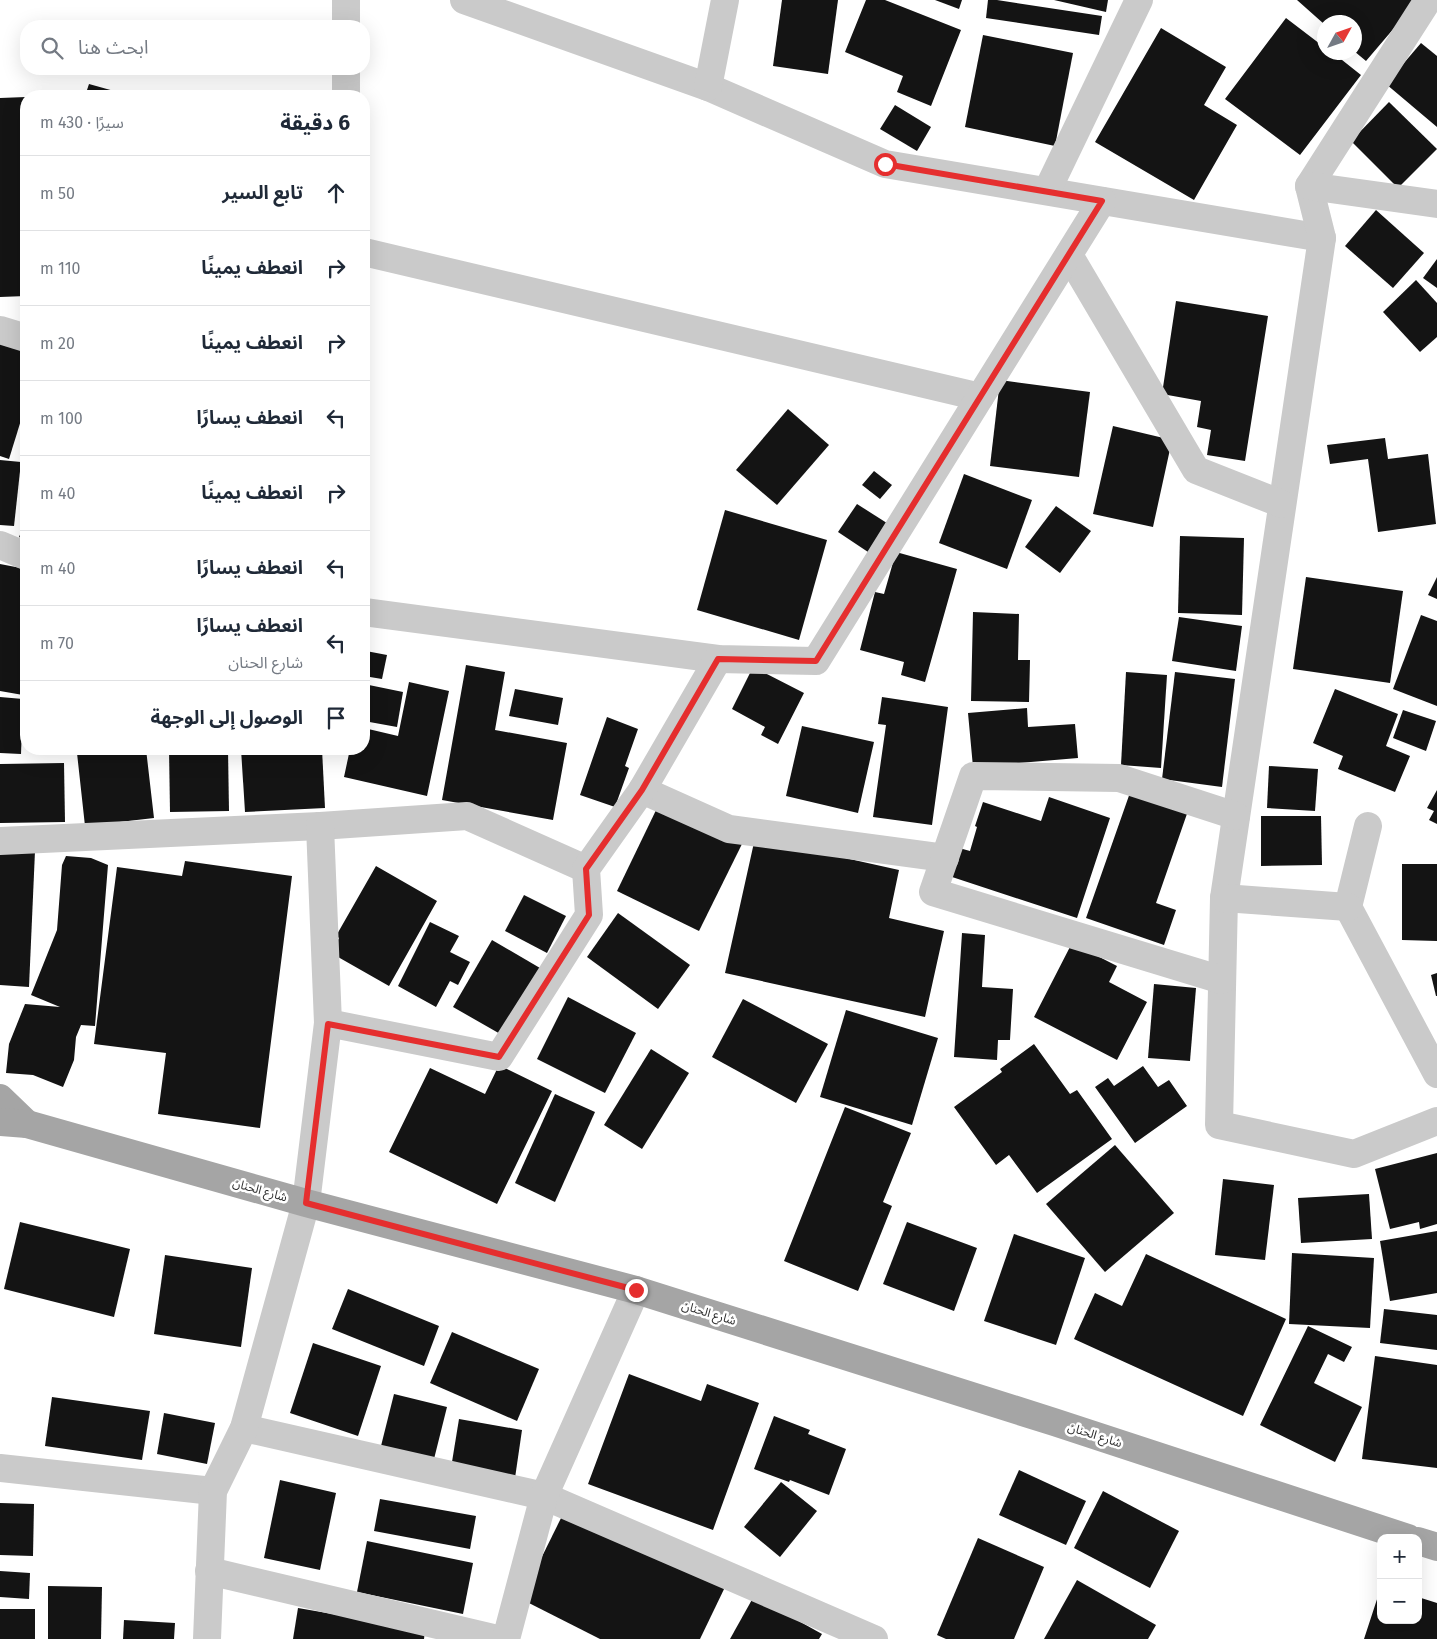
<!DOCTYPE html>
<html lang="ar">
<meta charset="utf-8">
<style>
body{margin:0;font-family:"Fira Sans","Noto Sans Arabic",sans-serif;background:#f2f2f3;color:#1f2937;direction:rtl}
.controls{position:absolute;right:15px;bottom:15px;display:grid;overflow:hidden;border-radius:10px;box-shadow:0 5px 20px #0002}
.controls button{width:45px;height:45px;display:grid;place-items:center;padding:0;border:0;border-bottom:1px solid #e0e1e3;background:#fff;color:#1f2937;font:25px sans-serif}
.compass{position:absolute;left:1317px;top:15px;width:45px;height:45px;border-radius:50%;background:#fff;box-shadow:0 5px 20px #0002;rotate:50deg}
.stop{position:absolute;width:15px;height:15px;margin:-11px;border:4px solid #e52e2e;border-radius:50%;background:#fff}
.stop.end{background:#e52e2e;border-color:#fff;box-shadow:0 1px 5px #0008}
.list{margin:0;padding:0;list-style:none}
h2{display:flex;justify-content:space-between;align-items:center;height:65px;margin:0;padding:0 20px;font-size:21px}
h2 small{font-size:16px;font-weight:400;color:#747a83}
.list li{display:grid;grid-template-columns:32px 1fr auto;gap:15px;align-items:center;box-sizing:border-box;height:75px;padding:0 20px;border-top:1px solid #e0e1e3}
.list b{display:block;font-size:19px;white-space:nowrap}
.list p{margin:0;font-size:16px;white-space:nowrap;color:#747a83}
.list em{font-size:16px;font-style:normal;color:#747a83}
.icon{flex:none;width:28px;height:28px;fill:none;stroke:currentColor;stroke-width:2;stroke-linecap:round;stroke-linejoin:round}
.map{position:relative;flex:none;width:1437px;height:1639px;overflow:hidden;direction:ltr}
.search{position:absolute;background:#fff;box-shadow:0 5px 20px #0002;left:20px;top:20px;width:350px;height:55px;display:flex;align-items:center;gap:12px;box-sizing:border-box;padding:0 18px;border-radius:20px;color:#747a83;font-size:19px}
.panel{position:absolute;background:#fff;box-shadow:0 5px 20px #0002;left:20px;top:90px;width:350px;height:665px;border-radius:20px;direction:rtl}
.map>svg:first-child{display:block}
.building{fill:#141414}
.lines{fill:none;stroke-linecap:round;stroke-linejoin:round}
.minor{stroke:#cacaca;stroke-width:28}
.major{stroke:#a5a5a5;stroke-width:28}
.route{stroke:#e52e2e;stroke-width:6}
.labels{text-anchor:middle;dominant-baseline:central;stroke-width:5;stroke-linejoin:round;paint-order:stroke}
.street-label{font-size:12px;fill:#2d2d2d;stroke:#fff}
</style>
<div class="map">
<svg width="1437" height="1639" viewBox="0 0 1437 1639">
<rect width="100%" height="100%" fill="#fff"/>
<!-- building -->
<g class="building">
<polygon points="782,0 838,0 828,74 773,66"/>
<polygon points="866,0 885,0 961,30 931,106 897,92 903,76 845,52"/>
<polygon points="935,0 962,0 959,9"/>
<polygon points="988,0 997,0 1102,16 1099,35 986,18"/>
<polygon points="1054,0 1108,0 1106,12"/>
<polygon points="1297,0 1418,0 1366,61 1354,51 1354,22 1324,22 1324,24"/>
<polygon points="1286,18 1324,47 1324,52 1332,52 1361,75 1300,155 1225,99"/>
<polygon points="1161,28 1226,67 1204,105 1237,125 1194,200 1095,142"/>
<polygon points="983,35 1073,53 1055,146 965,127"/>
<polygon points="1421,43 1437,56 1437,127 1386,84"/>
<polygon points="89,84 132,96 85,96"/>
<polygon points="26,97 26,296 0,297 0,98"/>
<polygon points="1389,102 1437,149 1398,188 1351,141"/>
<polygon points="895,105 931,127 917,151 880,129"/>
<polygon points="1376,210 1424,253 1393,288 1345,246"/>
<polygon points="1437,259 1437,288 1423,278"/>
<polygon points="1416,280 1437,303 1437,337 1420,352 1383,312"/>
<polygon points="1176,301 1268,316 1245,461 1207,455 1211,430 1197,427 1201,401 1162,394"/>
<polygon points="0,339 26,347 26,404 9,459 0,456"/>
<polygon points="1000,380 1090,392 1079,477 990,466"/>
<polygon points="788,409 829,445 777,505 736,470"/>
<polygon points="1113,426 1172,440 1153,527 1093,514"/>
<polygon points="1385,438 1388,459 1428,454 1436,524 1378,532 1368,459 1330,464 1327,445"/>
<polygon points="0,460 21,462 14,526 0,525"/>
<polygon points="874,471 892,485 880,499 862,485"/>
<polygon points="964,474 1032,500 1007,569 939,543"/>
<polygon points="857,504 890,525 871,554 838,532"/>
<polygon points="1056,506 1091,531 1060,573 1025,547"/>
<polygon points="725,510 827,540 799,640 697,610"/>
<polygon points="26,521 26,540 19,537"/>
<polygon points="1180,536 1244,538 1242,615 1178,613"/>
<polygon points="896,552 957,569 925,682 901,675 904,662 860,650 875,592 884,594"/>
<polygon points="0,564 26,569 26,680 23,695 0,691"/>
<polygon points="1306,577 1403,591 1390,683 1293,669"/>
<polygon points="1437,577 1437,599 1428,595"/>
<polygon points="973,612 1019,614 1018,660 1030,660 1029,702 971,701"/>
<polygon points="1421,615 1437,621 1437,706 1393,689"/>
<polygon points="1179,617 1242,626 1236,671 1172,661"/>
<polygon points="366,651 387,655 382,679 364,676"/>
<polygon points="466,665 505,672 495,730 567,743 553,820 442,800"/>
<polygon points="753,667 804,693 778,744 761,735 765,727 732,709"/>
<polygon points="1126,672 1167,675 1161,768 1121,765"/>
<polygon points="1175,672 1235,679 1222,787 1162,779"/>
<polygon points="409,682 449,691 427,796 344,777 350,749 364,749 364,728 398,736"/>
<polygon points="364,684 403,692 397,727 364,721"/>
<polygon points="515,689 563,698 558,725 509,716"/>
<polygon points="1335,689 1398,714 1386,746 1410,756 1395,792 1338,769 1343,756 1313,743"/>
<polygon points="0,697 23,699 21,754 0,753"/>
<polygon points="882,697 948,707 932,825 873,817 886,725 878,724"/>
<polygon points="1027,708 1028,727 1075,724 1078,758 973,767 968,713"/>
<polygon points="1403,710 1436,721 1426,751 1393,738"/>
<polygon points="607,717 638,729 625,766 629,768 615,807 580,795"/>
<polygon points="802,726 874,742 858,813 786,796"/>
<polygon points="84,749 146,749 154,818 85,826 77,753 85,752"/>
<polygon points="169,749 228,749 229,811 170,812"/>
<polygon points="241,749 322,749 325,808 245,812"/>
<polygon points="64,763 65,822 0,823 0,764"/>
<polygon points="1269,766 1318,769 1315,811 1267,808"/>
<polygon points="1132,787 1189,808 1156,903 1176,910 1164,945 1086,918"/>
<polygon points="1437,790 1437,824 1429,820 1434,811 1427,808"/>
<polygon points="1049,797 1110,818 1077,918 943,874 952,846 970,851 977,827 975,826 983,802 1041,821"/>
<polygon points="659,804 742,844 699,931 617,891"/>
<polygon points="1261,816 1321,816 1322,865 1261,866"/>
<polygon points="755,838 899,870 889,918 944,931 925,1017 725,973"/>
<polygon points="0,849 35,851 29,987 0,985"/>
<polygon points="66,856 91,858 108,865 95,1026 81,1025 76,1037 74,1060 63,1087 33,1075 6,1073 9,1044 25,1004 60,1007 31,995 57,930 62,865"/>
<polygon points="185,861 292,876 260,1128 158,1114 166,1053 94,1044 117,867 182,876"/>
<polygon points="1402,864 1437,864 1437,941 1402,940"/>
<polygon points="376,866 437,901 389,986 331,953 339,938 336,936"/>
<polygon points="524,895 566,916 547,953 505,931"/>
<polygon points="618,913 690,965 658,1009 587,957"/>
<polygon points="430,922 459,936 450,952 470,962 458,985 450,981 436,1007 398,986"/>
<polygon points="962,933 985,935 982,987 1013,989 1010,1040 998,1040 997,1060 954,1057"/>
<polygon points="492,940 540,968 502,1035 453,1007"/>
<polygon points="1072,943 1117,966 1109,982 1147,1002 1117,1060 1034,1017"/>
<polygon points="1437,973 1437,996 1436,996 1431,975"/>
<polygon points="1154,984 1196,988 1190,1061 1148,1058"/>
<polygon points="568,997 636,1033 605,1093 537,1059"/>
<polygon points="743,999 828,1044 796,1103 712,1057"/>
<polygon points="846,1010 938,1038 912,1125 820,1097"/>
<polygon points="1034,1044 1070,1094 1077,1090 1112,1139 1037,1193 1009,1155 996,1165 954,1107 1002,1072 1000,1069"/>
<polygon points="651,1049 689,1073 642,1149 604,1125"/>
<polygon points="499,1065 552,1091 497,1204 389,1152 430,1068 485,1094"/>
<polygon points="1143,1066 1158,1087 1169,1080 1187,1106 1135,1143 1095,1087 1108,1078 1114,1086"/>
<polygon points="555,1094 595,1112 555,1202 515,1183"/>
<polygon points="845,1107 911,1133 883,1202 892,1206 858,1291 784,1261"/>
<polygon points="1115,1145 1174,1213 1105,1272 1046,1204"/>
<polygon points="1437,1153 1437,1224 1420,1229 1419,1222 1390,1229 1375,1169"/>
<polygon points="1223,1179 1274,1185 1265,1260 1215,1255"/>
<polygon points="1369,1194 1372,1239 1301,1243 1298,1198"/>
<polygon points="20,1222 130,1249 114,1317 4,1289"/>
<polygon points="907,1222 977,1248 954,1311 883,1284"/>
<polygon points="1437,1231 1437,1293 1390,1301 1380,1241"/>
<polygon points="1014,1234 1085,1258 1056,1345 984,1321"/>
<polygon points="1292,1253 1374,1258 1370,1328 1289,1324"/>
<polygon points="1146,1254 1286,1319 1243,1416 1074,1339 1095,1293 1122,1306"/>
<polygon points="165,1255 252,1268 241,1347 154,1334"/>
<polygon points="348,1289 439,1326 424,1366 332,1329"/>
<polygon points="1384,1309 1437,1315 1437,1350 1380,1343"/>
<polygon points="1308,1326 1352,1347 1344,1362 1328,1354 1314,1383 1362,1407 1335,1462 1260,1425"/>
<polygon points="452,1332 539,1369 517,1421 430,1383"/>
<polygon points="313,1343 381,1366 358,1436 290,1413"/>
<polygon points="1375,1356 1437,1365 1437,1468 1362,1459"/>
<polygon points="629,1374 701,1401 707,1384 759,1403 713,1530 588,1484"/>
<polygon points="394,1394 447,1407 433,1463 380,1450"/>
<polygon points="52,1397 150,1411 142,1460 45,1446"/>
<polygon points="164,1413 215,1423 207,1464 157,1454"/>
<polygon points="774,1416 810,1430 808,1434 846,1449 829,1495 790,1480 789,1482 754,1469"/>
<polygon points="459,1419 522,1430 515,1478 451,1468"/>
<polygon points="1019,1470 1086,1501 1066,1545 999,1515"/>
<polygon points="280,1480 336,1493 320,1570 264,1558"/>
<polygon points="781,1482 817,1511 780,1557 744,1527"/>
<polygon points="1103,1491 1179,1531 1150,1588 1074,1548"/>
<polygon points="380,1499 476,1516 470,1549 374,1531"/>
<polygon points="0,1503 34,1504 33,1556 0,1555"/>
<polygon points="566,1508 726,1585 700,1639 600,1639 521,1599"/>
<polygon points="978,1538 1044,1567 1014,1639 946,1639 937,1635"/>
<polygon points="367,1541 473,1563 463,1614 357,1592"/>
<polygon points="0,1571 30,1573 29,1599 0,1597"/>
<polygon points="1077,1580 1156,1625 1148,1639 1044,1639"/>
<polygon points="48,1586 102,1587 101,1639 48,1639"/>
<polygon points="1381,1587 1381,1620 1418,1620 1418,1597 1437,1603 1437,1639 1364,1639"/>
<polygon points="754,1596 822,1634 819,1639 730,1639"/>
<polygon points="298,1608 425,1630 424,1639 293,1639"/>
<rect x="0" y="1609" width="35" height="30"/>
<polygon points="124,1620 175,1623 174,1639 123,1639"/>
</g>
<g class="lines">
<!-- minor -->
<g class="minor">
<polyline points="346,0 346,26"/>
<polyline points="464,0 708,87 885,164 1322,238"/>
<polyline points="1428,0 1309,186 1322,238 1224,898 1219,1125 1354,1154 1437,1121"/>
<polyline points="346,69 346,96"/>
<polyline points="708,87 725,0"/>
<polyline points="1309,186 1437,204"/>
<polyline points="1047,191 1139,0"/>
<polyline points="364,252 980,397"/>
<polyline points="1069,255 1196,470 1282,504"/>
<polyline points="0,330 26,338"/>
<polyline points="0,545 26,556"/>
<polyline points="364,612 718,659 816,661 1102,201"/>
<polyline points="642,790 729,829 945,858"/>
<polyline points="1368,826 1348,907 1437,1074"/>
<polyline points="0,841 320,826 467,816 586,869"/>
<polyline points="1224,898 1348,907"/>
<polyline points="1222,980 933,892 973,776 1119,778 1236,816"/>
<polyline points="328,1023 499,1057 589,915 586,869 642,790 718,659"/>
<polyline points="244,1428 544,1496 874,1639"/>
<polyline points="0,1468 213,1491"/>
<polyline points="209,1571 497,1639"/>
<polyline points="207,1639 213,1491 244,1428 306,1203 328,1023 320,826"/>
<polyline points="506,1639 544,1496 636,1290"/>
</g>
<!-- major -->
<g class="major">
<polyline points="0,1098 27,1124"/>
<polyline points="0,1122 27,1124 306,1203 636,1290 1054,1422 1408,1538"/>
<polyline points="1418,1541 1437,1547"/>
</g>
</g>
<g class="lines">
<!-- route -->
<polyline class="route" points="636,1290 306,1203 328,1024 499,1057 589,915 586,869 642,790 718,659 816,661 1102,201 885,164"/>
</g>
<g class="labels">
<!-- street labels -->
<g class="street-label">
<text transform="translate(260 1190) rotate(16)">شارع الحنان</text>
<text transform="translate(709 1313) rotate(17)">شارع الحنان</text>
<text transform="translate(1095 1435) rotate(18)">شارع الحنان</text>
</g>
</g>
</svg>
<div class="controls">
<button>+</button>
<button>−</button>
</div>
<svg class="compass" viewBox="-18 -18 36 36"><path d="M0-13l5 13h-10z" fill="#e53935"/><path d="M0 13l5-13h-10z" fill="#747a83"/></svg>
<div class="stop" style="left:885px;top:164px"></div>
<div class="stop end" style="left:636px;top:1290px"></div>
<div class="search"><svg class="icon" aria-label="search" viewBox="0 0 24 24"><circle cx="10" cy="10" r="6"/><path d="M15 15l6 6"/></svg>ابحث هنا</div>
<section class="panel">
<h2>6 دقيقة<small>سيرًا · 430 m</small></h2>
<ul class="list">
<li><svg class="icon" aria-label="ahead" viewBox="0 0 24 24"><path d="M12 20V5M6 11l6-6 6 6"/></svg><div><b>تابع السير</b></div><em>50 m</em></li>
<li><svg class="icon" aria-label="right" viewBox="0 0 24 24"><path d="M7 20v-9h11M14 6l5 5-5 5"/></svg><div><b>انعطف يمينًا</b></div><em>110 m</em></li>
<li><svg class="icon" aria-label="right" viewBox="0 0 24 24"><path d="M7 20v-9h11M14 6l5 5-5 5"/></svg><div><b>انعطف يمينًا</b></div><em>20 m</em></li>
<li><svg class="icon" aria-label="left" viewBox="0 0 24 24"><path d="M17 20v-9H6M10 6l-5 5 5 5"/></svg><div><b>انعطف يسارًا</b></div><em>100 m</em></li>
<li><svg class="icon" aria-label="right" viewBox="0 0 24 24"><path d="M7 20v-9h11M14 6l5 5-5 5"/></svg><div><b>انعطف يمينًا</b></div><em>40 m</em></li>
<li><svg class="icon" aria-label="left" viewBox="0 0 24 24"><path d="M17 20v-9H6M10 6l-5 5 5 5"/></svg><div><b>انعطف يسارًا</b></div><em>40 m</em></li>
<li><svg class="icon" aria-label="left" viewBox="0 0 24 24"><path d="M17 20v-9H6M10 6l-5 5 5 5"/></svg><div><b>انعطف يسارًا</b><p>شارع الحنان</p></div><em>70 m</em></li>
<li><svg class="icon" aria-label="arrive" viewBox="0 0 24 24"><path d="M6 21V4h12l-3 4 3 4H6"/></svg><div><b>الوصول إلى الوجهة</b></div></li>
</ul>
</section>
</div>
